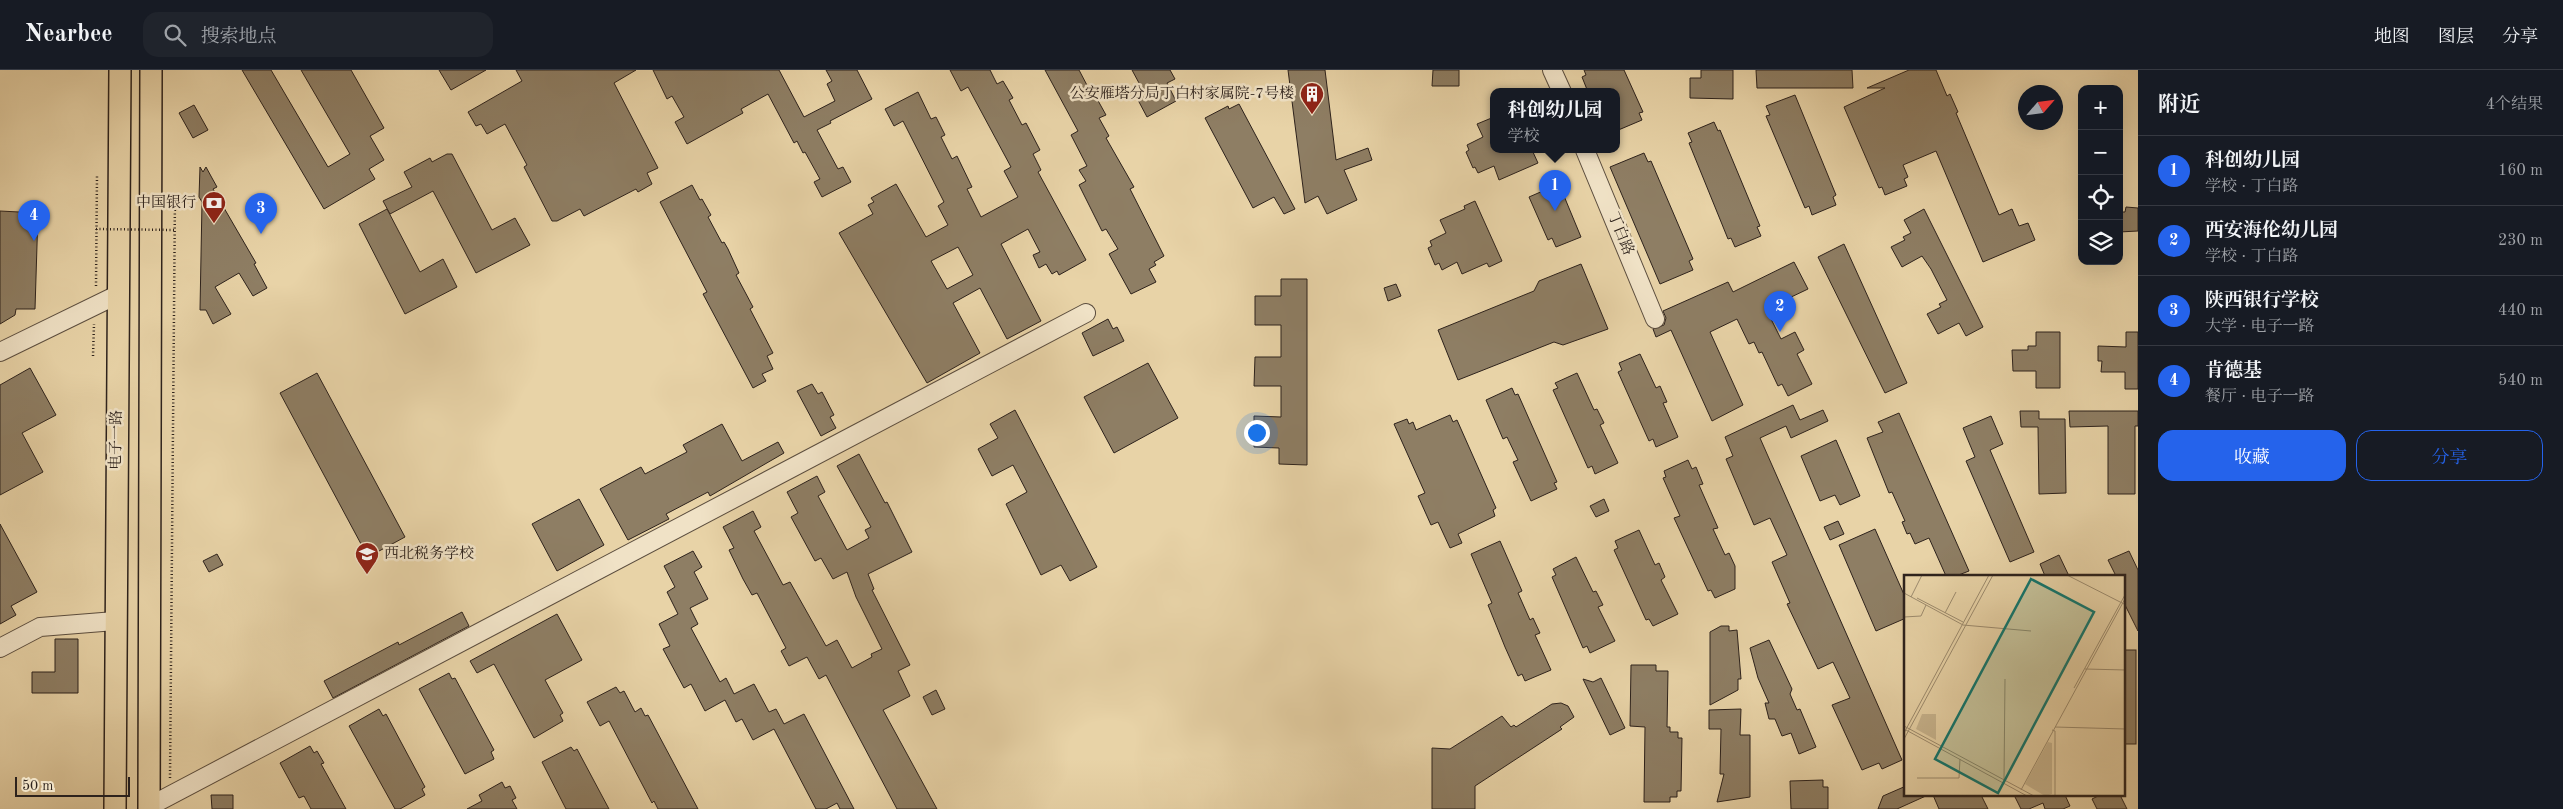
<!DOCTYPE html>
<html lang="zh">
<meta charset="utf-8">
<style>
body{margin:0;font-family:"Old Standard TT","Noto Serif SC",serif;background:#20242c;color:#f1f3f6}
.controls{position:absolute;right:15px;top:15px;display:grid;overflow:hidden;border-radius:10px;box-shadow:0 5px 20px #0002}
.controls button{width:45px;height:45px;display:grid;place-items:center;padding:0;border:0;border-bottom:1px solid #363941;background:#171b24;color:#f1f3f6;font:25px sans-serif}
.compass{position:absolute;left:2018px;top:15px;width:45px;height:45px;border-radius:50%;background:#171b24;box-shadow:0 5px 20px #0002;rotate:62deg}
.scale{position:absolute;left:15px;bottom:12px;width:115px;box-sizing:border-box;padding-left:5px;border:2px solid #2d221c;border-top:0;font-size:14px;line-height:18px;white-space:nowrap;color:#2d221c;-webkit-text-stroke:4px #f0e2c6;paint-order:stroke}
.you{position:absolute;left:1256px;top:362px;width:18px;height:18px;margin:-12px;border:4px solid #fff;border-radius:50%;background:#1a73e8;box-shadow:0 0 0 8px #1a73e833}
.badge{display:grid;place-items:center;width:32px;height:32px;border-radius:50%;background:#2563eb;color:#fff;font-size:16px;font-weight:700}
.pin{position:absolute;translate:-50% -41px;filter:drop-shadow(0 1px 2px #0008)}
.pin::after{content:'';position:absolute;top:26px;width:18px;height:15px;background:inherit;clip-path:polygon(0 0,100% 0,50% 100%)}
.popup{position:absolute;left:1490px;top:18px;width:130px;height:65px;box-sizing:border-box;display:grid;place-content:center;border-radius:10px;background:#171b24;filter:drop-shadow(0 1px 4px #0005);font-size:16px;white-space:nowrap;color:#9ea1a6}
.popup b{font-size:19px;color:#f1f3f6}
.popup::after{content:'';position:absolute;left:50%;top:100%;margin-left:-10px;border:10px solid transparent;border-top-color:#171b24}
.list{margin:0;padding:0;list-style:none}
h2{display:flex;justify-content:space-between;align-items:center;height:65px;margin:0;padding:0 20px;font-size:21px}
h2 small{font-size:16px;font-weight:400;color:#9ea1a6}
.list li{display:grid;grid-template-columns:32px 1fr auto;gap:15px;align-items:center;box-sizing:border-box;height:70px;padding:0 20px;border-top:1px solid #363941}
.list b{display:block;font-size:19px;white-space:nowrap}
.list p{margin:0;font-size:16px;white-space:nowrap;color:#9ea1a6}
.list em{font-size:16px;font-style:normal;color:#9ea1a6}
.actions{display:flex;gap:10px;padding:15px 20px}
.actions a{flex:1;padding:11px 0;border:1px solid #2563eb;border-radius:15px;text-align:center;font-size:18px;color:#2563eb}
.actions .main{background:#2563eb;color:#fff}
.icon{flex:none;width:28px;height:28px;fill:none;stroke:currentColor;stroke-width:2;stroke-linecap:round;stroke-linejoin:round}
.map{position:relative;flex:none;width:2138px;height:739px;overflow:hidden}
header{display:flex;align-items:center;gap:30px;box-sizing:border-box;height:70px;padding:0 25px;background:#171b24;border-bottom:1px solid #363941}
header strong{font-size:24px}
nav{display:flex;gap:28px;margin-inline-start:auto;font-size:18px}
.search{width:350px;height:45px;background:#20242c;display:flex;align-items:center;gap:12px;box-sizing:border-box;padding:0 18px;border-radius:15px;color:#9ea1a6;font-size:19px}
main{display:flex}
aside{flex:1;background:#171b24}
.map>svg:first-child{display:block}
.building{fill:#8e7e64;stroke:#2d221c;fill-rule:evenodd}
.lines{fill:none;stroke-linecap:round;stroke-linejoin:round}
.minor-casing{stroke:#5c4e3f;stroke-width:20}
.major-casing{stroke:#2d221c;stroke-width:24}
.path{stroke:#2d221c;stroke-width:2.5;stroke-dasharray:1 2.5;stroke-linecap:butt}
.minor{stroke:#f0e2c6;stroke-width:18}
.major{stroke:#e8d3a7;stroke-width:21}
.path-bridge{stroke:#2d221c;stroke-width:2.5;stroke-dasharray:1 2.5;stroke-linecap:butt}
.labels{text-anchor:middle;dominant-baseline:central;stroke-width:5;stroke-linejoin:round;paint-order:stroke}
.poi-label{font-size:15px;fill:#2d221c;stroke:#f0e2c6;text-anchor:end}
.street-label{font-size:15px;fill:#2d221c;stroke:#f0e2c6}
.inset-road{fill:none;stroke:#9d8c6f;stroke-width:1}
.view{fill:#0f766e;fill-opacity:0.15;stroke:#0f766e;stroke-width:2.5}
.inset-edge{fill:none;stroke:#2d221c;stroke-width:2.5}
</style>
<header>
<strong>Nearbee</strong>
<div class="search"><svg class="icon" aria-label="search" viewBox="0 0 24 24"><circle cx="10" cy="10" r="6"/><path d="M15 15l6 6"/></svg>搜索地点</div>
<nav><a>地图</a><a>图层</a><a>分享</a></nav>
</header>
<main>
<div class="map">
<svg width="2138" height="739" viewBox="0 0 2138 739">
<rect width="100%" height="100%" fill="#e8d3a7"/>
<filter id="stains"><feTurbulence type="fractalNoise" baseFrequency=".004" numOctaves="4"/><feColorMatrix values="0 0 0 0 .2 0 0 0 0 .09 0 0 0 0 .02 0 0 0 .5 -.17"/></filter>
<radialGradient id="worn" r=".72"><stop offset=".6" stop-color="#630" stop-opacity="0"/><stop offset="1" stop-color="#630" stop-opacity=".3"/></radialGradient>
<!-- building -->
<g class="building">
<polygon points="242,0 271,0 328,97 350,84 301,0 351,0 384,58 370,66 384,90 369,99 375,109 324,139"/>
<polygon points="439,0 486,0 451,20"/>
<polygon points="516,0 636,0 614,13 658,98 647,103 652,114 638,122 636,119 584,146 580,139 557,151 552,151 524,97 527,95 505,54 487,64 481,54 476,56 468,42 522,11"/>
<polygon points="653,0 779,0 804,47 835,31 827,14 832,11 826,0 857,0 872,29 830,51 831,53 817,60 838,99 843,97 851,112 822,127 814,112 820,109 805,82 803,83 797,71 794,73 768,24 741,39 743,43 687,74 675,52 684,47 672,26 667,29"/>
<path d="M 950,0 L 990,0 L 997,14 L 1003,11 L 1013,28 L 1009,30 L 1022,55 L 1026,53 L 1040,80 L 1033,84 L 1041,100 L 1038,102 L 1086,190 L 1059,205 L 1057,201 L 1052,204 L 1046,194 L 1039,198 L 1033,185 L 1040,182 L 1028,159 L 1001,174 L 1041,251 L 1007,269 L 980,218 L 953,233 L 980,283 L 927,313 L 839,163 L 873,144 L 868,135 L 874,132 L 871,128 L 896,114 L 926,167 L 948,155 L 938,136 L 944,132 L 903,51 L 894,56 L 885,39 L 918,22 L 931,49 L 936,47 L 945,65 L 941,67 L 952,89 L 957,86 L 972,117 L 967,119 L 981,147 L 1018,127 L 1004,101 L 1011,97 L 968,17 L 961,21 ZM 958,177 L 973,205 L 947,219 L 931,191 Z"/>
<polygon points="1045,0 1079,0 1089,19 1091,18 1106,45 1099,48 1109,66 1106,68 1134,117 1130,119 1164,186 1154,192 1156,195 1149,199 1156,212 1131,224 1109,184 1118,179 1106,159 1102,161 1079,115 1086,111 1079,100 1087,96 1071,65 1078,61"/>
<polygon points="1132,0 1170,0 1175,9 1167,13 1176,31 1147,47 1138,30 1146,26"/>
<polygon points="1288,0 1325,0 1336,90 1368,78 1372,90 1344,100 1357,130 1327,144 1318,126 1305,133"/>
<polygon points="1433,0 1459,0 1459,16 1432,16"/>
<polygon points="1584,0 1624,0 1643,42 1639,43 1642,50 1616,61 1616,22 1588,22 1582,7 1586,5"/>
<polygon points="1701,0 1733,0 1733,29 1690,28 1690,8 1701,8"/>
<polygon points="1756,0 1852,0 1853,18 1757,18"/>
<polygon points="1909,0 1936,0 1947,26 1950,24 1958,42 1956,43 1999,145 2012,139 2019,156 2028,153 2035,170 1983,192 1936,81 1903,95 1908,107 1904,109 1907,116 1885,125 1882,117 1879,118 1844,37 1885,18 1867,18"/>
<polygon points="1795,25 1836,125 1833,127 1836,135 1812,145 1809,136 1805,138 1766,46 1770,45 1766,36"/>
<polygon points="1239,34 1295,139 1284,144 1274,127 1253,138 1205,48 1228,36 1229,39"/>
<polygon points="194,35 208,60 193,68 179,43"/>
<polygon points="1494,47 1494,80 1532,80 1538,93 1499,110 1494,96 1478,103 1475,97 1473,98 1466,82 1469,80 1467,75 1483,67 1477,54"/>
<polygon points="1714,52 1718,61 1720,60 1760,156 1757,157 1761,166 1735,177 1731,168 1728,169 1689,73 1692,72 1688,63"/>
<polygon points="1644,83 1648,92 1651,91 1693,189 1689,191 1693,200 1660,214 1610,97"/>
<polygon points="447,84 452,84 492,160 515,148 530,175 476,203 433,121 390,144 383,131 412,117 404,102 430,88 432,92"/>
<polygon points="200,97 203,102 206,97 212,108 217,117 213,119 256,193 254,194 267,218 253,226 239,203 215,217 231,244 213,254 206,240 200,240 202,132 199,127"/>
<polygon points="1559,114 1581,167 1556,177 1552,168 1548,170 1529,127"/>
<polygon points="692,115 700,130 702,129 711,145 708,147 722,173 724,172 728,179 739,203 736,205 753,237 750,239 773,283 767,286 773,299 762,304 766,311 753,318 703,224 707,222 660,132"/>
<polygon points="1475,131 1502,191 1489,197 1487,193 1462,204 1457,192 1442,200 1439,193 1435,195 1428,178 1432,176 1430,171 1446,163 1440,150 1465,139 1464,136"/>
<polygon points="2126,137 2138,138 2138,161 2119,162 2119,142 2125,142"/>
<polygon points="387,139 420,202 443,189 457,217 405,244 359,154"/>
<polygon points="1924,139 1983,257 1966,266 1959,253 1938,264 1927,244 1941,237 1939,234 1947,230 1931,199 1922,186 1902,197 1891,177 1905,170 1903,167 1911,163 1904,150"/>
<polygon points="0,141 38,143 35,239 16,239 15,245 0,254"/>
<polygon points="1844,174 1907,313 1885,323 1818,187"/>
<polygon points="1794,192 1808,219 1766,239 1781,269 1795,262 1804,280 1797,284 1812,314 1788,326 1782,314 1778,316 1762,282 1759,283 1754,272 1749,274 1737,249 1710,262 1743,335 1712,351 1671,260 1656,267 1653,259 1664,255 1666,248 1663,241 1728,212 1733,222"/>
<polygon points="1581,194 1608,259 1563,275 1554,272 1458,310 1438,260 1534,221 1539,211"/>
<polygon points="1281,209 1307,209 1307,395 1279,394 1279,378 1254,377 1254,346 1281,347 1281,316 1254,316 1255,287 1281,287 1281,255 1255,255 1255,226 1281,226"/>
<polygon points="1396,214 1401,226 1388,231 1384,218"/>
<polygon points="1108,249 1113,259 1117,257 1124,271 1093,286 1082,263"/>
<polygon points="2036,262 2060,262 2060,318 2036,318 2036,301 2013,301 2012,280 2028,280 2028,276 2036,276"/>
<polygon points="2126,262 2138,262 2138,319 2125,319 2125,302 2101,302 2102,291 2098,291 2098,276 2126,277"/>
<polygon points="1640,284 1656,318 1660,316 1667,332 1663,333 1678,367 1656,377 1653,369 1649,371 1618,302 1622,300 1619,293"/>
<polygon points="1148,293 1178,348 1114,383 1084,327"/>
<polygon points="30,298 56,345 22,363 43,402 0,425 0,315"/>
<polygon points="317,303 405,467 368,487 280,323"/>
<polygon points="1577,303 1594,340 1597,339 1604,353 1600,355 1618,393 1595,404 1592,396 1588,398 1553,320 1558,318 1555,313"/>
<polygon points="812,314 818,324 822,322 834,345 830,347 836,358 821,366 797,321"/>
<polygon points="1512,318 1515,325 1518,324 1557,412 1554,413 1557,419 1531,431 1513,392 1518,390 1507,367 1503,369 1486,330"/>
<polygon points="1793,335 1800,350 1823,340 1828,351 1791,368 1786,356 1760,368 1902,690 1882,699 1879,693 1862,700 1832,635 1850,628 1833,592 1818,599 1787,534 1790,533 1772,492 1787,485 1770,448 1754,455 1726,389 1733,386 1725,367"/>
<polygon points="1015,340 1097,497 1070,511 1061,495 1041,505 1006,434 1027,422 1013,395 992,406 978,379 998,368 990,354"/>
<polygon points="2020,341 2039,341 2039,349 2065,349 2066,423 2039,424 2038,357 2021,357"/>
<polygon points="2069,341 2138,341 2138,356 2135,356 2135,424 2108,424 2108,356 2070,357"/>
<polygon points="1899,343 1969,501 1956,506 1946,506 1929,468 1915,474 1910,463 1907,464 1902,452 1905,451 1892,422 1889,423 1867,368 1883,362 1878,352"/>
<polygon points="1450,345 1453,352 1457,350 1496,438 1493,440 1495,446 1458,464 1462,473 1450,478 1438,452 1431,455 1418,426 1425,423 1394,354 1407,349 1409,354 1413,352 1416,360"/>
<polygon points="1991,346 2003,374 1990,380 2034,482 2010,492 1966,391 1975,387 1963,358"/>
<polygon points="722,354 742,391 778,372 784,383 710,426 708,422 666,444 669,449 628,470 600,419 641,397 645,404 687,382 683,375"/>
<polygon points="1836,370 1860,426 1840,435 1835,425 1820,431 1801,386"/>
<polygon points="859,384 885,433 887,432 912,482 868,504 874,519 872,520 910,595 898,601 910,626 883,640 937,739 897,739 826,605 819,609 807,587 789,596 781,581 786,578 757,523 752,525 743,509 729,480 734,478 723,457 753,441 761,457 754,461 783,515 790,512 826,576 837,570 852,598 872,587 871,584 882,579 856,527 847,502 833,509 821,488 815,491 791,447 798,443 787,422 817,406 825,422 818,426 847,480 869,468 865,460 871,457 837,396"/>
<polygon points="1688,390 1692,399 1696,397 1703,414 1699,415 1718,458 1713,459 1725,485 1729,483 1735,496 1735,519 1715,528 1711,520 1708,521 1674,448 1680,446 1663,408 1666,407 1664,401"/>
<polygon points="579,429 604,475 557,501 532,454"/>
<polygon points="1604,429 1609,441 1596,447 1590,436"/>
<polygon points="1838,451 1844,464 1830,470 1824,457"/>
<polygon points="0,454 37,522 11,536 16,545 0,554"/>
<polygon points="1875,459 1906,529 1906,548 1876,561 1839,475"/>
<polygon points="1639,460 1655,495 1659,493 1665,507 1661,510 1678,544 1653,556 1649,549 1646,550 1614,480 1618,478 1615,471"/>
<polygon points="1500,471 1522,521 1518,523 1530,550 1533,548 1540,563 1535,565 1551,600 1525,611 1522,604 1518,606 1505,577 1488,535 1492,533 1471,484"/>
<polygon points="693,481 702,497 694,502 708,529 690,538 698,554 691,558 720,612 726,608 734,624 754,614 769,642 776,639 784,654 804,644 854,739 840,739 837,733 826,739 816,739 774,659 753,670 742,649 736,652 725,630 705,641 691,614 684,618 663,579 670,576 659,554 678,544 667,522 675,517 664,496"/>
<polygon points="2129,481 2138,500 2138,561 2124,533 2124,506 2116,506 2108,490"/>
<polygon points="217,484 223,495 209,502 203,491"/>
<polygon points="2059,485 2069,506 2045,506 2040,494"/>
<polygon points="1576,487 1593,522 1596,521 1603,535 1598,537 1615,571 1590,583 1587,576 1583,578 1552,507 1556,505 1553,499"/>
<polygon points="462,542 469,556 333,628 324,611 398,572 399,575"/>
<polygon points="557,544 582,590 545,610 563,643 560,645 563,651 534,668 494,594 477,603 470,591"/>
<polygon points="1721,556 1729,556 1729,561 1737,560 1741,609 1738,609 1738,620 1710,635 1710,562"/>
<polygon points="55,569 78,569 78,623 32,623 32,602 55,602"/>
<polygon points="1769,570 1792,619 1790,624 1797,640 1800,639 1816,677 1799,684 1791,663 1782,666 1775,649 1769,649 1765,633 1769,633 1758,608 1750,578"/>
<rect x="2124" y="580" width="12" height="94"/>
<polygon points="1631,595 1656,595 1656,601 1668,601 1667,657 1670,657 1670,662 1678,662 1678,668 1682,668 1681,721 1677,721 1677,727 1670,727 1670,732 1644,732 1645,657 1630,656"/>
<polygon points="449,603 452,609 455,608 494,680 491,682 494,689 465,704 419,619"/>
<polygon points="1601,608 1625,658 1610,665 1583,609 1593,612"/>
<polygon points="616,617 620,623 624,621 635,642 641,638 645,646 648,645 698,739 658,739 654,731 652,733 609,651 600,656 587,632"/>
<polygon points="936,620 945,639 932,645 923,627"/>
<polygon points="1561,633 1568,636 1574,647 1560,657 1562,659 1475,716 1475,739 1432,739 1432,678 1450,679 1502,646 1511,657 1514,655 1516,657 1552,634"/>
<polygon points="379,639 383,646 386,644 425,717 422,719 425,725 400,739 395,739 349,656"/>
<polygon points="1741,639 1740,665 1750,665 1750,727 1717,732 1724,704 1720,704 1721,659 1709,659 1709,640"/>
<polygon points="310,676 314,683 317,681 324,693 321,694 346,739 311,739 304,726 299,728 280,693"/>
<polygon points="571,677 574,681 577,679 609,739 566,739 542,692"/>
<polygon points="1823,710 1823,717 1828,717 1828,739 1791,739 1790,711"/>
<polygon points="502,712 505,718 510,716 516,728 512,730 517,739 467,739 482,731 479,725"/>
<polygon points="1906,716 1906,725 1928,725 1897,739 1878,739 1883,726"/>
<polygon points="211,725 233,725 233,739 212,739"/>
<polygon points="1933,725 1981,725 1988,739 1939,739"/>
<polygon points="2014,725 2065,725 2070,736 2063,739 2045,739 2043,733 2029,739 2021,739"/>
<polygon points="2100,725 2120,725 2127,739 2097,739 2092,729"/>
</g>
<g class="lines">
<!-- minor casing -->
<g class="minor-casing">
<g id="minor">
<polyline points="1552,0 1562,22"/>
<polyline points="1585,80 1655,249"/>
<polyline points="0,282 119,224"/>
<polyline points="0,578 40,557 115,551"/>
<polyline points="150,736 1086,243"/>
</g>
</g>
<!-- major casing -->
<g class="major-casing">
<g id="major">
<polyline points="115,739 120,0"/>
<polyline points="149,739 151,0"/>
</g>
</g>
<!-- path -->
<g class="path">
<polyline points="96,216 97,105"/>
<polyline points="93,286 94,254"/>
<polyline points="170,708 175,125"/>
</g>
<!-- minor -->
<use href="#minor" class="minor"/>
<!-- major -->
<use href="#major" class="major"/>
<!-- path-bridge -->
<polyline class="path-bridge" points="96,159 175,160"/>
</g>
<!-- icons -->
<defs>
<g id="building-pin" transform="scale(1.25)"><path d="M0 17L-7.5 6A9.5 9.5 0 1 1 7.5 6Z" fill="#8f2418" stroke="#f0e2c6"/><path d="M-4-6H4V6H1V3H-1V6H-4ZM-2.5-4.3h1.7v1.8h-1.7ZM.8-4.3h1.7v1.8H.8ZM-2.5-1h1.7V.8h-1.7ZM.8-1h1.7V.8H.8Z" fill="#fff"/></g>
<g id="bank-pin" transform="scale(1.25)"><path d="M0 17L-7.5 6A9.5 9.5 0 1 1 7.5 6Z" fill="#8f2418" stroke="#f0e2c6"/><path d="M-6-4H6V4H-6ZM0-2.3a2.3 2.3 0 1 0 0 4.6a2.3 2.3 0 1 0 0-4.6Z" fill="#fff"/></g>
<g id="university-pin" transform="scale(1.25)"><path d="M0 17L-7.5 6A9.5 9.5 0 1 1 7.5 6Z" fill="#8f2418" stroke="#f0e2c6"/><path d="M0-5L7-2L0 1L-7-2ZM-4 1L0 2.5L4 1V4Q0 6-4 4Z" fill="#fff"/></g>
</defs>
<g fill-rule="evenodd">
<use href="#building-pin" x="1312" y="24"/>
<use href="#bank-pin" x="214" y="133"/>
<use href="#university-pin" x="367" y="484"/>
</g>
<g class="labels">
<!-- poi labels -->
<g class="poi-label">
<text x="1294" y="24">公安雁塔分局丁白村家属院-7号楼</text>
<text x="196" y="133">中国银行</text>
<text x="384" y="484" text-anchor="start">西北税务学校</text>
</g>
<!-- street labels -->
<g class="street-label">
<text transform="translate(1620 164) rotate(68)">丁白路</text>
<text transform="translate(117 370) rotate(-89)">电子一路</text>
</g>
</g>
<!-- overview -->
<g transform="translate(1904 505)">
<rect width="221" height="221" fill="#e8d3a7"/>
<path d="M 18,139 L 32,139 L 32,165 L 12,154 ZM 144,167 L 148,168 L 148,219 L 141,221 L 121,209 Z" fill="#c8b58f"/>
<path class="inset-road" d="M 163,0 L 222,30M 0,18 L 59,50 L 127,56M 7,22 L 18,0M 13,23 L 59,47M 41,38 L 52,17M 0,42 L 17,41 L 22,30M 181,94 L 222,95M 170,113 L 222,18M 0,151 L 130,221M 151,152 L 222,154M 2,155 L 123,221M 148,155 L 151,156 L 151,221M 0,158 L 85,0M 0,164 L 89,0M 13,203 L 55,203 L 56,184M 100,205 L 101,104M 117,215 L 222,22"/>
<path class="view" d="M 127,4 L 190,37 L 94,218 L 31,184 Z"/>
<rect width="221" height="221" class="inset-edge"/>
</g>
<rect width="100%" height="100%" filter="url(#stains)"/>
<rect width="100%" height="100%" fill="url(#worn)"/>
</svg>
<div class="controls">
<button>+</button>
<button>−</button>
<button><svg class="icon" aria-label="locate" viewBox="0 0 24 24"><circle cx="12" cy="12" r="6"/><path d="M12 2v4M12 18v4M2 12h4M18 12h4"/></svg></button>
<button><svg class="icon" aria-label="layers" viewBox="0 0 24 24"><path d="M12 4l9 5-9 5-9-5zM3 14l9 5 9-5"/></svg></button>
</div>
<svg class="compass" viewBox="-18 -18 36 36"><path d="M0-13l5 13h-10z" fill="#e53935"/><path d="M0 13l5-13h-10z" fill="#9ea1a6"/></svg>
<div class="scale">50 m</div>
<div class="you"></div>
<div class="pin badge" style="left:1555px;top:141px">1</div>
<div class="popup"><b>科创幼儿园</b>学校</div>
<div class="pin badge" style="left:1780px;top:262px">2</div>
<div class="pin badge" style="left:261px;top:164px">3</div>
<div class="pin badge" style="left:34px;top:171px">4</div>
</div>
<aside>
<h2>附近<small>4个结果</small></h2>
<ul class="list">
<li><span class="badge">1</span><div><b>科创幼儿园</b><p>学校 · 丁白路</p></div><em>160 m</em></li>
<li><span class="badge">2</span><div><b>西安海伦幼儿园</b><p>学校 · 丁白路</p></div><em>230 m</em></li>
<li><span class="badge">3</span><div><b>陕西银行学校</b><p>大学 · 电子一路</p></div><em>440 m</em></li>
<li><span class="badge">4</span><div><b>肯德基</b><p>餐厅 · 电子一路</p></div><em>540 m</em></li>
</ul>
<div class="actions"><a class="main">收藏</a><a>分享</a></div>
</aside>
</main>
